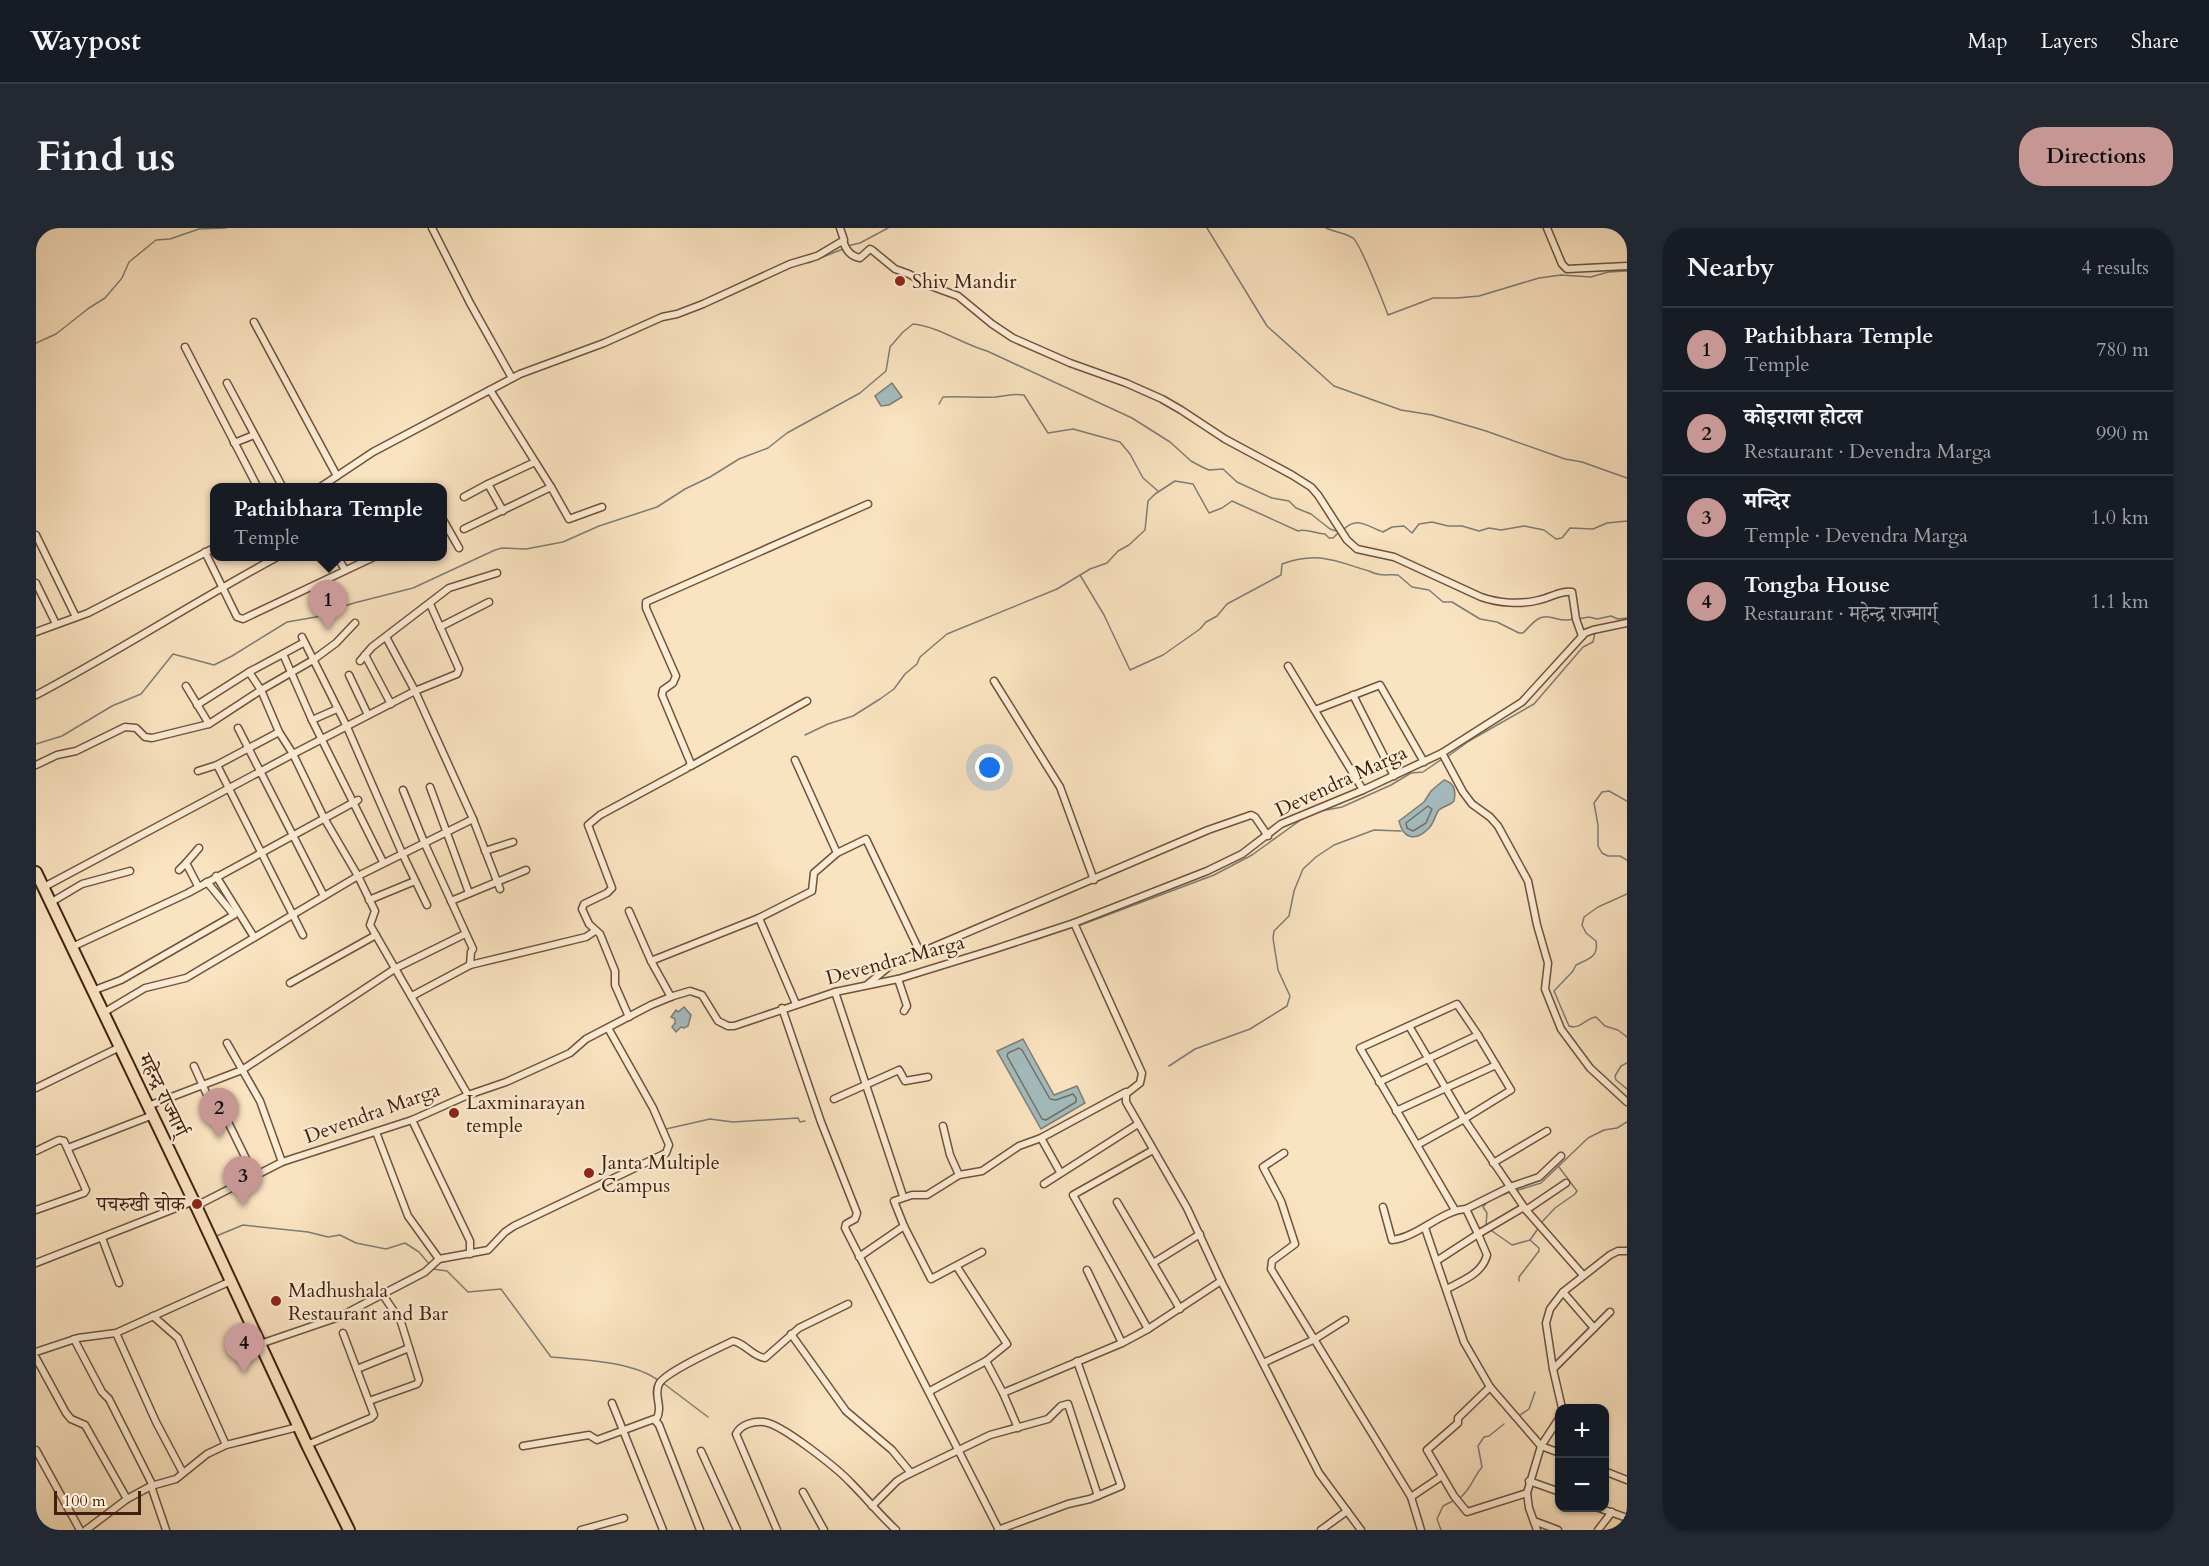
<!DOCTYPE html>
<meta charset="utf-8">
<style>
body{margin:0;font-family:Cardo,"Noto Serif Devanagari",serif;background:#242831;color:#f1f3f6}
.controls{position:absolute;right:18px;bottom:18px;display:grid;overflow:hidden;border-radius:12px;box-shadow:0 2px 4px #0004}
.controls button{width:54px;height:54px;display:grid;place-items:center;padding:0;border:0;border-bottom:2px solid #363941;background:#171b24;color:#f1f3f6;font:30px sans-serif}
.scale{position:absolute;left:18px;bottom:15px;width:87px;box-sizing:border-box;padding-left:6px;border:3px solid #43200e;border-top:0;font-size:16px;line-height:21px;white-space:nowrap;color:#43200e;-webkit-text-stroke:4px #fcedd6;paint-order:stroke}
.you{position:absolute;left:954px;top:540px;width:21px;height:21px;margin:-15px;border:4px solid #fff;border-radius:50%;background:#1a73e8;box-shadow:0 0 0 9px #1a73e833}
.badge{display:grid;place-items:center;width:39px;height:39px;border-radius:50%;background:#c59692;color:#111;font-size:20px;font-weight:700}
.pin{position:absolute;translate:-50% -50px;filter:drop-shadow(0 2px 3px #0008)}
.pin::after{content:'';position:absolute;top:32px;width:21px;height:18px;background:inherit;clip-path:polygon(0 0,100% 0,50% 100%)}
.popup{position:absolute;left:174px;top:255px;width:237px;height:78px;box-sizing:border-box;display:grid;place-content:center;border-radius:12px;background:#171b24;filter:drop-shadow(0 2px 4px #0005);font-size:20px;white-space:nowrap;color:#9ea1a6}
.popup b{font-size:22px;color:#f1f3f6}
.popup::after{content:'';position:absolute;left:50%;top:100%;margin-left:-12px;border:12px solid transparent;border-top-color:#171b24}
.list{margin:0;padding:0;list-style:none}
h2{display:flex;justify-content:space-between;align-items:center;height:78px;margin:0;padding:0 24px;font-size:26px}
h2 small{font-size:20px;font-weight:400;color:#9ea1a6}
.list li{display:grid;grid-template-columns:39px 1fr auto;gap:18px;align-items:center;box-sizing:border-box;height:84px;padding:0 24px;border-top:2px solid #363941}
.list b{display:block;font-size:22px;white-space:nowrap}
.list p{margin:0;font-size:20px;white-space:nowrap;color:#9ea1a6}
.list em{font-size:20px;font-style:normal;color:#9ea1a6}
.map{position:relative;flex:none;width:1591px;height:1302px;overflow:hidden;border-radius:24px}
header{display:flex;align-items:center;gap:36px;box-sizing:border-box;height:84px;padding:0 30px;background:#171b24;border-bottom:2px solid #363941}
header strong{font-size:28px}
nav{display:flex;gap:33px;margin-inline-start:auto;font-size:21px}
.intro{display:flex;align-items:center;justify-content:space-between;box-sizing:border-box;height:144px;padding:0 36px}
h1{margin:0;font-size:42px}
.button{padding:15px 27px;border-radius:24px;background:#c59692;color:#111;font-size:21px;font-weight:700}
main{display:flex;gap:36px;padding:0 36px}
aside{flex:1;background:#171b24;border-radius:24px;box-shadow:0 2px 4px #0004}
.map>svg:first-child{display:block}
.water{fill:#a3bbbd;stroke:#7d7d77;stroke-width:1.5}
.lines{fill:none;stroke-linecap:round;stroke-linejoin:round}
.shore{stroke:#736e66;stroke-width:1.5}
.stream{stroke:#7d7d77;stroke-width:1.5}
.street-casing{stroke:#71513a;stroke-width:9}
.highway-casing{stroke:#43200e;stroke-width:14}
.street{stroke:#fcedd6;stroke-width:6}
.highway{stroke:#fae3c0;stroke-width:10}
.poi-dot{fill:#8f2418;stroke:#fcedd6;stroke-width:2}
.labels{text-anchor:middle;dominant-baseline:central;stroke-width:4.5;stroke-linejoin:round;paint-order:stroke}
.poi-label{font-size:20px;fill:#43200e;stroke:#fcedd6;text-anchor:start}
.street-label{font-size:20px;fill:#43200e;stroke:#fcedd6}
</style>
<header>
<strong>Waypost</strong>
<nav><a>Map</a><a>Layers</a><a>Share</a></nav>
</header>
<div class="intro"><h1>Find us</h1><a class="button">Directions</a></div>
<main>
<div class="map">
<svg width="1591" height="1302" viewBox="0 0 1591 1302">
<rect width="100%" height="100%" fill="#fae3c0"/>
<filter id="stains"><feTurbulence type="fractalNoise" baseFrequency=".00333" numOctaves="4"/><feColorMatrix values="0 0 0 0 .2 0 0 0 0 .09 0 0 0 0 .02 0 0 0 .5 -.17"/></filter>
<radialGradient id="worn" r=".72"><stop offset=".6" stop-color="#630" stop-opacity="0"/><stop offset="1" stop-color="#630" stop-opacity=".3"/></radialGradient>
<!-- water -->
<g class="water">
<polygon points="856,155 866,169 853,177 845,178 839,168"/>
<path d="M 1408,552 C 1419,555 1420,564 1418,573 C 1414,578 1406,578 1402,583 C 1399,588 1398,595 1393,600 C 1380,614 1367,611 1363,593 L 1388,574 L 1395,563 Z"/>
<polygon points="648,779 655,787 652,798 648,800 645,799 640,804 636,799 639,795 639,791 635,789 640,782 642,784"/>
<polygon points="987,811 1018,867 1041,858 1049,875 1005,901 961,823"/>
</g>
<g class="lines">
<!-- shore -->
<g class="shore">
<polygon points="1392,578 1396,581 1390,595 1377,603 1371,600 1370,595"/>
<polygon points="983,820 986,822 1014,871 1020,872 1037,866 1040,870 1040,874 1010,892 1006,891 971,828 972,825"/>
</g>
<!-- stream -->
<g class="stream">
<polyline points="1171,0 1231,98 1298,158 1365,182 1396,187 1450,203 1529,231 1546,234 1591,250"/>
<path d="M 1290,0 C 1299,4 1309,5 1317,10 C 1324,15 1348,76 1352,87 L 1397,70 L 1421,70 L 1443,68 L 1503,50 L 1525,47 L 1555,49 L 1572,44 L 1591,43"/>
<polyline points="811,18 824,15 852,0"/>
<polyline points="772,35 807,21"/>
<polyline points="0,115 20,106 53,80 69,70 86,50 93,34 120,12 134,11 163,1 190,0"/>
<path d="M 903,176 L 907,169 C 924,168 942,170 959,169 C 970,168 977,165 988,167 L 1012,205 L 1037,201 L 1084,214 L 1094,226 L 1107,250 L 1122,263"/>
<path d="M 1307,302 C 1321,287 1332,299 1347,304 L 1356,299 L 1368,298 L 1376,305 L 1383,296 L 1396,294 L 1412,298 L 1426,298 L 1443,303 L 1453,300 L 1465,302 L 1488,298 L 1508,302 L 1520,311 L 1526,310 L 1534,300 L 1557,301 L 1571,295 L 1591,293"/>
<path d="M 1044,347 L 1068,387 L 1094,442 L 1127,427 L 1164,401 L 1170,394 L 1181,388 L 1191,376 L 1245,347 L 1246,336 C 1282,323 1299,333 1333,343 C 1344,349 1352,346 1362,347 L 1376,359 L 1393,362 L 1407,374 L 1416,374 L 1444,391 L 1461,394 L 1483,405 L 1487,405 C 1492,400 1497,394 1502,391 C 1513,384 1524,396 1537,391"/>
<polyline points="1542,391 1553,389 1561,391 1575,388 1582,391 1591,390"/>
<path d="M 0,516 L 26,508 L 76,478 L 105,466 L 137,426 L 178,437 L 196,428 L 251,394 L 280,389 L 293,383 L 318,375 L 377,360 L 459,322 L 466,320 L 490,321 L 527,314 L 563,298 L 621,279 L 649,261 L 674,249 L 703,231 L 732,220 L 751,205 L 824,165 L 850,143 L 854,119 L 867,104 L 877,96 C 904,99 926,116 951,123 L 1096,190 L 1134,214 L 1155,233 L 1166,239 L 1173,242 L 1187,241 L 1201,254 L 1236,270 L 1253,273 L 1260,280 L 1275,286 L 1294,301 L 1303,304 L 1297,310 L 1293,310 L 1289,306 C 1280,306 1270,300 1262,303 L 1196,273 L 1186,280 L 1173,285 L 1157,256 L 1139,253 L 1119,266 L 1112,273 L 1109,302 L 1093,317 L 1082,323 L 1071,335 L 1054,341 L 1021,361 L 911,406 L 884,429 L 881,436 L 869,446 L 858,461 L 844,471 L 817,488 L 792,496 L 769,507"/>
<polyline points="1411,529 1433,513 1498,476 1547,419 1557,414 1559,405"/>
<polyline points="1591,573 1573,563 1566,564 1558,575 1562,597 1562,618 1566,625 1572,628 1584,628 1591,632"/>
<path d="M 1591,666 L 1562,679 L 1548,689 L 1546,697 L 1550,705 L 1560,713 C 1563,729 1552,731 1540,737 L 1537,743 L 1518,763 L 1533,798 C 1545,802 1549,790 1560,789 L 1569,798 L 1582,802 L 1591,809"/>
<polyline points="1042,698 1178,647 1216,627 1266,591 1285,583 1306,579 1355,557 1375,545 1387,544 1406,531"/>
<polyline points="999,712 1037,699"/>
<polyline points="1591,835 1585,838 1579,848 1580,852 1591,861"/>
<polyline points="1133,838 1159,821 1214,801 1251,778 1254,768 1242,742 1237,710 1238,703 1253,688 1258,663 1267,641 1280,629 1298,617 1338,602 1365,603"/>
<polyline points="630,901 674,891 697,894 762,890 764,894 769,893"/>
<polyline points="1479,963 1505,955 1552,910 1568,902 1581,900 1591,894"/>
<polyline points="1458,970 1474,964"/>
<polyline points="1505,995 1519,980 1539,966 1541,963 1523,939"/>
<polyline points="1450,997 1451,985 1447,979 1451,974"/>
<polyline points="1456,1003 1476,1017 1494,1012"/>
<polyline points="178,1009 207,997 272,1004 292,1009 304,1007 320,1015 350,1021 369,1015 383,1024 394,1037"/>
<path d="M 397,1041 L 411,1043 L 432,1064 L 465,1061 L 515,1129 C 547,1132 597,1133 623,1153"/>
<polyline points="1483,1053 1483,1049 1503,1023 1503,1020 1494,1012 1501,1002"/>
<polyline points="627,1155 672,1189"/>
<polyline points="1484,1187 1493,1181 1499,1164"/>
<path d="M 1424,1270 C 1437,1258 1436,1251 1446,1239 L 1442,1218 L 1448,1209 L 1453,1208 L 1468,1196"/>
<polyline points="1405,1302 1401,1291 1407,1278 1417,1273"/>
</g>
<!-- street casing -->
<g class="street-casing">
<g id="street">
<polyline points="396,0 434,75 476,150"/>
<polyline points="1511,0 1526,36 1531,41 1591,38"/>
<path d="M 807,13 C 810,22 814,28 824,30 L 834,21 L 836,22 L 859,41 L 873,46 L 892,57 L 922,68 L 956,96 L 977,110 L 1034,135 L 1090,155 L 1126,171 L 1145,182 L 1189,211 L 1256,247 L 1275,259 L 1282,267 L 1311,312 L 1321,321 L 1358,329 L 1445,369 C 1462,375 1485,377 1503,372 C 1514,370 1525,362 1536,364 L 1540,391 L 1546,408"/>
<polyline points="218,94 301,248"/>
<polyline points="149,119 222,260"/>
<polyline points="191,155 247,260"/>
<polyline points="454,162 515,259"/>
<polyline points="198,215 218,207"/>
<polyline points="452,256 499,234"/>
<polyline points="283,260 337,224 484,146 568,115 626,89 641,86 667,76 754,36 781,28 808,12 804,0"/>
<polyline points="428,269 452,256 467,283"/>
<polyline points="406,290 423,320"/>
<polyline points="428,301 515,259 533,291 566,279"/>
<polyline points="0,307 40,389"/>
<polyline points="169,324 201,389 207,391 340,328"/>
<polyline points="301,328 309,342"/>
<polyline points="0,355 20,396"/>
<polyline points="404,399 453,374"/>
<polyline points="0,404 52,385 178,320"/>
<polyline points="266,409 311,499 366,625 391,677"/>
<polyline points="350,409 379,463 437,591 464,661"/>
<polyline points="247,426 276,492 347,634"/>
<polyline points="329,427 355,476"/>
<polyline points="324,433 336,419 413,360 461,345"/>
<polyline points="1252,438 1327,562"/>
<polyline points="213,444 225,462 243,504 257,526 288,590 322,648 339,683 334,697 432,867"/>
<polyline points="313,447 332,487"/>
<polyline points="958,453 1024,559 1058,652"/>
<polyline points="150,458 173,496"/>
<path d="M 0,467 C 83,423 161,372 243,328"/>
<polyline points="1317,467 1358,548"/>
<polyline points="161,477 213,444 267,415"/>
<polyline points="1279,482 1344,457 1388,534"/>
<polyline points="276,492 301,481"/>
<polyline points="202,500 288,668"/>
<polyline points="1406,525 1427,564 1436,576 1454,589 1462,598 1492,653 1501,697 1512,735 1509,761 1525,801 1554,840 1591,874"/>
<polyline points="759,532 801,625"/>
<polyline points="0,537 21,527 40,523 89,499 100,500 109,509 116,510 173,496 225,462 277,432 300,415 319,395"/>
<polyline points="181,537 267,707"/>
<polyline points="655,538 771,473"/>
<polyline points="162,543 181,537 243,504"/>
<polyline points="394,559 433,665"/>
<polyline points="367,562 388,614 437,721 435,724 434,737"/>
<polyline points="449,623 477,614"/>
<polyline points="143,642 150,635"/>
<polyline points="180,648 218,709"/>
<polyline points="162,658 150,635 163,620"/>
<polyline points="8,659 257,526 379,463 421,446 423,441 394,376"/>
<polyline points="333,672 379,653"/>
<polyline points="415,673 490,642"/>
<polyline points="14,675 46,656 94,643"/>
<polyline points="593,683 615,733"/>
<polyline points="723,690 776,663 778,645 801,625 830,611 884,724"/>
<polyline points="1038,695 1106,845 1104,855 1090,866 1090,874 1151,980 1185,1053 1283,1245 1325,1302"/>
<polyline points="36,719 152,665 322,572"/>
<polyline points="862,751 871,778 868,783"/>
<polyline points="254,755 340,707"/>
<polyline points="832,756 855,737 1172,602 1215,587 1219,589 1232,608"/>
<polyline points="56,763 85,752 198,687 171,654 168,656"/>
<polyline points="799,764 867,968"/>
<polyline points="376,768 434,737 550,709 559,703"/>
<polyline points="635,769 615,733 723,690 760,776"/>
<polyline points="746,780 785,894 821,985 819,991 810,996 809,1000 963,1302"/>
<polyline points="67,785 109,760 150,750 322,648 437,591"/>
<polyline points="593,789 579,757 579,743 564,706 553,696 546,681 548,676 571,665 576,660 552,597 564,587 651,540 655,536 626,467 627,462 637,455 640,448 610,380 610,374 832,276"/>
<polyline points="1373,798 1428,891 1475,862 1442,807"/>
<polyline points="191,815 224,873 246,934"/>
<polyline points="158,838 176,878 192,894 218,947"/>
<polyline points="1343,854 1442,807 1421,776 1324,820 1419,982"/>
<polyline points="0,860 84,819"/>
<polyline points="798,871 863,842 869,853 892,849"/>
<polyline points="112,878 206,842 360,740 429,706"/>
<polyline points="1360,883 1460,837"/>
<polyline points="376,892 434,1013 434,1026"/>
<polyline points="907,898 914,927 923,947"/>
<polyline points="340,904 372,988 403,1031"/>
<polyline points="1005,910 1024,944"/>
<polyline points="1381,917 1428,891 1490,982 1547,1047"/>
<polyline points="32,920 117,887"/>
<polyline points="0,923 23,912 28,913 50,962 48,965 0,982"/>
<polyline points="1248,925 1227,939 1245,973 1259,1016 1236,1033 1235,1041 1375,1269 1385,1302"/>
<polyline points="1457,935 1511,903"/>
<polyline points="1008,956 1102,896"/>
<polyline points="1081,974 1144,1081"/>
<polyline points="160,978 246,934 376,892 432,867 470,854 534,825 550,811 615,777 637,768 654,763 666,767 682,793 692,798 698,798 799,764 862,751 956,722 1038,695 1171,643 1206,626 1245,596 1327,562 1406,525 1486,474 1549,405 1557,402 1591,395"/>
<path d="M 1347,979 L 1356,1012 C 1382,1009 1406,982 1430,981 L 1442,1006 L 1402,1032"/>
<polyline points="1430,981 1474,959 1503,949 1525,928"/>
<polyline points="1490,982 1530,955"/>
<polyline points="1389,1000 1428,1114 1454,1159 1505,1218 1524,1225"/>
<polyline points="66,1010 83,1055"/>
<polyline points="946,1024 895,1051 868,998 858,973 876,967 891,967 923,947 946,943 983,918 1005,910 1090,864"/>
<polyline points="823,1029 868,998"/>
<polyline points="0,1035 158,973"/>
<polyline points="1117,1035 1164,1006"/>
<polyline points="1051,1042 1086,1115"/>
<path d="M 1411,1061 C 1427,1052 1446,1046 1451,1027 L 1442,1006 L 1488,979"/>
<polyline points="1527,1064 1558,1100"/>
<polyline points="117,1088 142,1110 190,1217"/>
<polyline points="1112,1101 1037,967 1117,922"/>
<polyline points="80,1105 120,1194 147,1245"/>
<polyline points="755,1106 810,1183 856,1222 875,1245"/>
<polyline points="38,1111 66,1164 73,1171 117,1258"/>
<polyline points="224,1116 303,1089 389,1044 403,1031 452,1022 469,1004 478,998 630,925 633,917 617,880 572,800"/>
<polyline points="0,1124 42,1110 80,1105 195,1053"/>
<polyline points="0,1130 30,1185 35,1191 49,1197 91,1271"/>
<polyline points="950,1133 967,1165 982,1200"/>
<polyline points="1227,1135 1279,1111 1309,1092"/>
<polyline points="321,1141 373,1120"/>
<polyline points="1517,1141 1574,1084"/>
<polyline points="1454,1159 1422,1190 1422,1195 1391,1222 1418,1268 1431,1284 1491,1265"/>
<polyline points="894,1163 950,1133 971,1116 921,1039"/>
<polyline points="967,1165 1086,1115 1112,1101 1185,1053"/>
<polyline points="333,1173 381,1156 383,1152 365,1094 347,1067"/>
<polyline points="576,1175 627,1302"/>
<polyline points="1526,1180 1517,1141 1510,1095 1514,1081 1527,1064 1574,1027 1582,1023 1591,1023"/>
<path d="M 620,1192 C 628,1178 617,1168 623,1156 C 629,1144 683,1120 697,1113 C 709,1115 717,1129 729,1130 L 763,1100 L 812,1076"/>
<polyline points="271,1217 335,1190 338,1187 307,1105"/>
<polyline points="487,1218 553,1207 561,1212 618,1191 623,1197 664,1302"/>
<polyline points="0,1222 44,1302"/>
<polyline points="665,1223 701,1302"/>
<polyline points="1568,1243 1591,1252"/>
<polyline points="1493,1253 1524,1264"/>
<polyline points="115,1258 130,1302"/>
<polyline points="767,1264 788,1302"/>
<polyline points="1375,1269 1406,1248"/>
<polyline points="836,1278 861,1253 869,1248 954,1207 1012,1191 1025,1178 1032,1176 1062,1268"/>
<polyline points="1563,1280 1591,1290"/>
<polyline points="1498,1293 1522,1302"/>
<polyline points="50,1302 91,1271 115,1258 140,1251 171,1226 190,1217 262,1199"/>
<polyline points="545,1302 588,1290"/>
<path d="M 741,1302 L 700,1206 C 705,1196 718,1193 728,1194 C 746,1196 802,1241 815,1255 C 830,1270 844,1287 860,1302"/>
<polyline points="962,1302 1032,1276 1054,1271 1085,1258 1041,1133"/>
<polyline points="1285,1302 1311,1283"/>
<polyline points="1501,1302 1493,1280 1491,1265 1505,1218 1524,1189"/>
<polyline points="1562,1302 1576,1284"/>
</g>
</g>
<!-- highway casing -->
<g class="highway-casing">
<polyline id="highway" points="0,644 160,978 271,1217 313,1302"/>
</g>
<!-- street -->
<use href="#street" class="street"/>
<!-- highway -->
<use href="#highway" class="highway"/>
</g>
<!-- markers -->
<g class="poi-dot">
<circle cx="864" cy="53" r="6"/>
<circle cx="418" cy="885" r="6"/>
<circle cx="553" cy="945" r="6"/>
<circle cx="161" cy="976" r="6"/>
<circle cx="240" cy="1073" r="6"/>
</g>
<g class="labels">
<!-- poi labels -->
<g class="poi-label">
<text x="876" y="53">Shiv Mandir</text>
<text x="430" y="874">Laxminarayan<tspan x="430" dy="23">temple</tspan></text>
<text x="565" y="934">Janta Multiple<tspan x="565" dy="23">Campus</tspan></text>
<text x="149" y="976" text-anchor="end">पचरुखी चोक</text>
<text x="252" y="1062">Madhushala<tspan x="252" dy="23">Restaurant and Bar</tspan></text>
</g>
<!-- street labels -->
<g class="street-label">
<text transform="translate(1305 553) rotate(-25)">Devendra Marga</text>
<text transform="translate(859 732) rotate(-15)">Devendra Marga</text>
<text transform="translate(127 867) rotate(64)">महेन्द्र राज्मार्ग्</text>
<text transform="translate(336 885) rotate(-20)">Devendra Marga</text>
</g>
</g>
<rect width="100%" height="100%" filter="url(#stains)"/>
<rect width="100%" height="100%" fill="url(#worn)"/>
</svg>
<div class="controls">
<button>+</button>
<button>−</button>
</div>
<div class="scale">100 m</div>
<div class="you"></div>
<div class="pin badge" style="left:292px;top:402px">1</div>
<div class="popup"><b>Pathibhara Temple</b>Temple</div>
<div class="pin badge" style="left:183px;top:910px">2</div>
<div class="pin badge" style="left:207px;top:978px">3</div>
<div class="pin badge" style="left:208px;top:1145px">4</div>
</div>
<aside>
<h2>Nearby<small>4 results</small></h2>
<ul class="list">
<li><span class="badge">1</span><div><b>Pathibhara Temple</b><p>Temple</p></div><em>780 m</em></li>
<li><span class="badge">2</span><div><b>कोइराला होटल</b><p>Restaurant · Devendra Marga</p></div><em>990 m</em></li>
<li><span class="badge">3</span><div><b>मन्दिर</b><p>Temple · Devendra Marga</p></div><em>1.0 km</em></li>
<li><span class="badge">4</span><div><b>Tongba House</b><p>Restaurant · महेन्द्र राज्मार्ग्</p></div><em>1.1 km</em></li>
</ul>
</aside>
</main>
